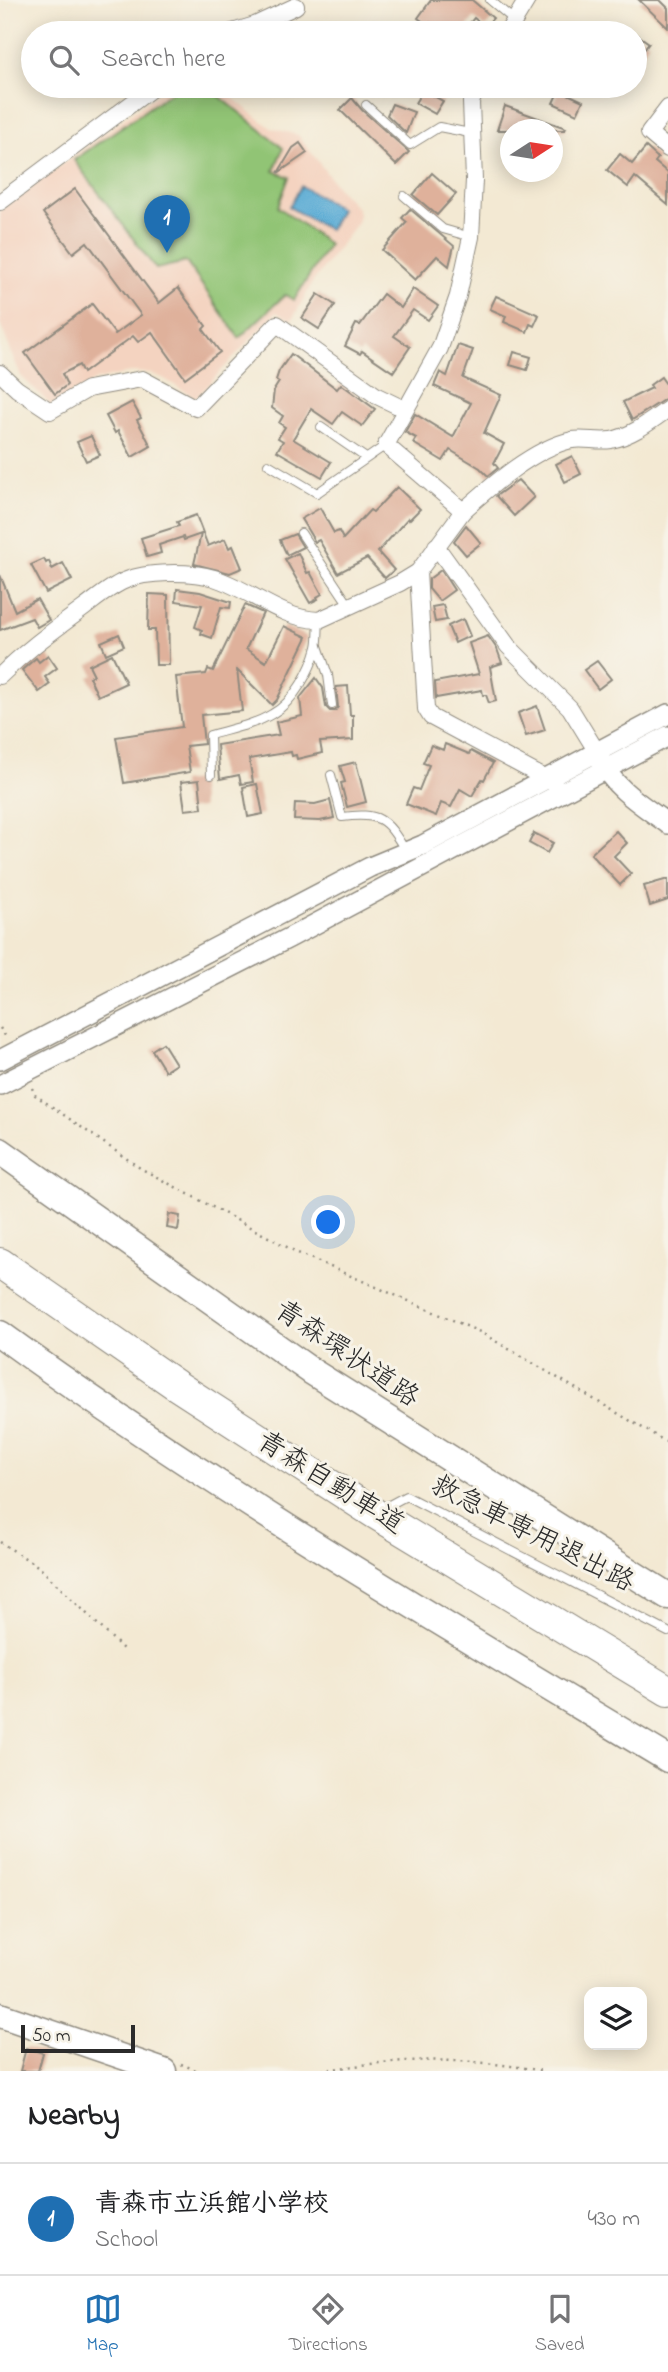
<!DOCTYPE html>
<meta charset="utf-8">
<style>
body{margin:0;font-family:"Indie Flower","Klee One",sans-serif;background:#f6f6f6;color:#202124}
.controls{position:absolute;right:21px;bottom:21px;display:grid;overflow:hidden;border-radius:14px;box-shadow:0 4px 18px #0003}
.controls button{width:63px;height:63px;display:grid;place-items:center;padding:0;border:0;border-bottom:2px solid #e0e0e0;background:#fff;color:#202124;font:35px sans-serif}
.compass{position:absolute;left:500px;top:119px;width:63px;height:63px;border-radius:50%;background:#fff;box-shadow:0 4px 18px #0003;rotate:78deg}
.scale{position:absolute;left:21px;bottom:18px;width:114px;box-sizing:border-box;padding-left:7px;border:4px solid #2b2b2b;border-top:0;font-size:19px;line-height:24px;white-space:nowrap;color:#2b2b2b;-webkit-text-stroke:5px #f7f3e8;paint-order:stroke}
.you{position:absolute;left:329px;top:1223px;width:24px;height:24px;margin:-18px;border:5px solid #fff;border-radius:50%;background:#1a73e8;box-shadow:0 0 0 10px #1a73e833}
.badge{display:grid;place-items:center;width:46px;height:46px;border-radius:50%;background:#1f6fb2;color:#fff;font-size:23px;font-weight:700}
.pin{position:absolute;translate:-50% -58px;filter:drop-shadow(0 2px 4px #0008)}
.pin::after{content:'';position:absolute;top:37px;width:24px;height:21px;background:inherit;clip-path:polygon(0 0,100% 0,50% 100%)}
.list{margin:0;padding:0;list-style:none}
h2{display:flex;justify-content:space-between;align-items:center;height:91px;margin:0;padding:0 28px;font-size:30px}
h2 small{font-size:23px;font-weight:400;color:#757577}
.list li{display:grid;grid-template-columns:46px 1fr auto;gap:21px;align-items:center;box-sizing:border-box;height:112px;padding:0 28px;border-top:2px solid #e0e0e0}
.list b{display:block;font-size:26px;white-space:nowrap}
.list p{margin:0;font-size:23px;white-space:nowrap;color:#757577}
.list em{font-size:23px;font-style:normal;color:#757577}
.icon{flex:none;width:38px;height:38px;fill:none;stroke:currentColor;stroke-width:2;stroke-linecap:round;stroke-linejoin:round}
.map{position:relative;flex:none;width:668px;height:2071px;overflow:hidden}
.search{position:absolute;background:#fff;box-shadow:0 4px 18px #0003;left:21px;right:21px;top:21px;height:77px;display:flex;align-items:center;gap:18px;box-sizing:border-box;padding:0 24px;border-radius:38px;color:#757577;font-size:26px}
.sheet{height:203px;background:#fff}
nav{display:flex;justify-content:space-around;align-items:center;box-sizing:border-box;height:98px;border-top:2px solid #e0e0e0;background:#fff;font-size:19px;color:#757577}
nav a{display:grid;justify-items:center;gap:4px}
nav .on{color:#1f6fb2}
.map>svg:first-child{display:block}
.built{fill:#f4d3c0}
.green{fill:#91c474;stroke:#5e7850;stroke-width:2}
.water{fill:#5aabd4;stroke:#426b80;stroke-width:2}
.building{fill:#dfb19b}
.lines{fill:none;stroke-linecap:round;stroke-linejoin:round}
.service-casing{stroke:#8f8a7f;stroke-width:10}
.minor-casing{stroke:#8f8a7f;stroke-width:18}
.tertiary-casing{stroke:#8f8a7f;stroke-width:22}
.primary-casing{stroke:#8f8a7f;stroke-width:27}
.trunk-casing{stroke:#8f8a7f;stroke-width:29}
.motorway-casing{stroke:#8f8a7f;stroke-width:32}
.path{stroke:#8f8a7f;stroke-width:2.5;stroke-dasharray:2 5;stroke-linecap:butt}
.service{stroke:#fff;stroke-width:8}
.minor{stroke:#fff;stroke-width:16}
.tertiary{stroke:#fff;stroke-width:19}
.primary{stroke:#fff;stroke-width:24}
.trunk{stroke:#fff;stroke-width:26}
.motorway{stroke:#fff;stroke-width:30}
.labels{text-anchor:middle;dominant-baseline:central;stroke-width:6;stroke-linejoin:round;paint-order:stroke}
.street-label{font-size:28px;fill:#2b2b2b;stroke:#f7f3e8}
</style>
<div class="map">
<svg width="668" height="2071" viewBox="0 0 668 2071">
<rect width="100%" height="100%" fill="#f7f3e8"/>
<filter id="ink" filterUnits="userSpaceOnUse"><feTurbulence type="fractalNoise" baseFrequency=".0143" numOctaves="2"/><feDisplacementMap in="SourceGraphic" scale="14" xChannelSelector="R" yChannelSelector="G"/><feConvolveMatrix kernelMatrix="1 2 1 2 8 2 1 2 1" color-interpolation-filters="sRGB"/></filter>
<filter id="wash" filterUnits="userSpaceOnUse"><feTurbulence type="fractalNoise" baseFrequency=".00686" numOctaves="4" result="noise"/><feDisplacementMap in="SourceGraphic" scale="28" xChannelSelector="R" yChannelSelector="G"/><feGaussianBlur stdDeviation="1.57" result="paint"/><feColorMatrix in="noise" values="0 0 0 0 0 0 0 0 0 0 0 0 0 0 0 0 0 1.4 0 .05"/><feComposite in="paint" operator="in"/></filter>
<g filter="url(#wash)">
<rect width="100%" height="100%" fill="#f3e9d3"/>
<!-- built -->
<polygon class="built" points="169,86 217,86 271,128 298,135 338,188 357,208 359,214 357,223 312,283 292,320 276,312 196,398 163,378 149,373 132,372 96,380 51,405 21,376 0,324 0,210"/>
<!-- green -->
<polygon class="green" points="180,86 207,86 283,148 274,171 289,177 278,207 329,244 294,300 285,295 239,338 186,262 156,269 74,160"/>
<!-- water -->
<polygon class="water" points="301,186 341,209 329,230 289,207"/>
<g id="blocks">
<!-- building -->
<g class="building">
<polygon points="431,0 472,0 493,18 485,27 474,18 462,33 445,33 431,23 429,26 418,18"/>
<polygon points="639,0 660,0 668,8 668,28"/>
<polygon points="635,33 649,43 635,63"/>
<polygon points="423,90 443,101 435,114 415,103"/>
<polygon points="559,90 583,101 577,114 553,103"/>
<polygon points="352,98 362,110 409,152 396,165 340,110"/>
<polygon points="392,104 414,112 406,133 387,115"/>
<polygon points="505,106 566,128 565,130 497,130"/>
<polygon points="300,143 307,153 278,173 293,148"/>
<polygon points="646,147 658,158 655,162 668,173 668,205 635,177 628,187 607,170 620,154 632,164"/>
<polygon points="432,173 456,194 437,215 413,195"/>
<polygon points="75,189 159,303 178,288 206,326 203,329 220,352 185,378 152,332 138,342 133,336 83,373 79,365 62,374 67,385 55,394 25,353 92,304 115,334 141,315 87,242 73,253 43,213"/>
<polygon points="410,209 454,246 449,266 437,256 415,280 382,250 407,222 402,218"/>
<polygon points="413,289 438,306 428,320 413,310 394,336 410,347 393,372 362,351 360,354 345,346 356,324 360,325 383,294 401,308"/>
<polygon points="318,294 335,305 319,329 302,318"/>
<polygon points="496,296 539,315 534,326 530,324 527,332 504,322 506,316 490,309"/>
<polygon points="458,345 473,350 463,378 501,395 484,433 504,444 494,463 498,468 488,476 480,468 450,450 443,461 413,443 416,438 405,432 415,414 453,437 471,403 434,386 440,372 447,376"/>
<polygon points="514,352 531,357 527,370 510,365"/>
<polygon points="291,354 337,389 341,384 375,409 362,426 342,412 333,424 311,409 293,439 331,462 322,477 277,451 283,441 278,438 285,427 279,423 283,416 272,408 274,390 279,382 276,380 279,371"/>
<polygon points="661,377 668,387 668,397 632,420 623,402 652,388 650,385"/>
<polygon points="132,402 141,418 137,420 151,446 132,457 118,431 115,433 106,416"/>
<polygon points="91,436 100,455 86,461 77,442"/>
<polygon points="572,456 581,474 565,482 556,464"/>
<polygon points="518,480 534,497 514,516 496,496"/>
<polygon points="397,487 420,509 409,520 408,518 378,552 394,570 385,578 367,558 338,573 319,540 315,542 301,519 320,508 334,533 339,531 343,539 370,510 373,512"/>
<polygon points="196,515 208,546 225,539 229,548 233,546 242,568 230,573 194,564 201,534 184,540 183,537 159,545 161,553 147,557 141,538 179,526 177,522"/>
<polygon points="466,525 481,543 466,555 454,541"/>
<polygon points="295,534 303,547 287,555 280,540"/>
<polygon points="298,553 307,573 310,572 322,594 317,597 318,599 310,603 285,559"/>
<polygon points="44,559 46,563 49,561 52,569 63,563 72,580 46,593 31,565"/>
<polygon points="441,570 454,590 439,601 429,589 429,579"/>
<polygon points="0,575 15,611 37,599 49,620 37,627 32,618 0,630"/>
<polygon points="177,589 200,592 231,602 230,608 221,607 212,638 201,634 202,630 195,627 202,605 176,601"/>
<polygon points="149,594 168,595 169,665 156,665 155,630 148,630"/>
<polygon points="245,605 263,613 246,649 266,662 284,626 307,637 277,700 272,705 237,670 242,711 201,715 204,744 186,746 190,772 124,783 116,737 182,727 176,677 206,674 208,669 213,671"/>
<polygon points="443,605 447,620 435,622 432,607"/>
<polygon points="463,619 470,636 455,643 448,626"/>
<polygon points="119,634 124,646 106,654 101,642"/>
<polygon points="488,636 497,649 502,663 490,667 496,701 489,703 486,695 483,695 482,690 436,698 435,682 479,674 469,643"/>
<polygon points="112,654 126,683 98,696 89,677 94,675 89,665"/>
<polygon points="48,655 57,668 45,677 50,684 39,692 22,670 36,658 39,662"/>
<polygon points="597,661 611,679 598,689 584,670"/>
<polygon points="316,678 323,688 326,707 330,711 335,711 338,707 336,687 348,686 350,715 353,715 353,740 320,742 322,753 297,759 296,755 292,756 291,752 249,759 253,782 241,784 239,775 220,779 217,745 279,735 276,722 302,716 300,698"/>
<polygon points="537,706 545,730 526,736 518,713"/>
<polygon points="445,744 469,754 471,751 493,763 484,780 482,779 472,796 460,789 451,807 441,803 436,816 406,804 413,788 419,790 429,765 423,763 431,745 443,750"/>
<polygon points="356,762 366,802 347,807 341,783 345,782 340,766"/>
<polygon points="199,780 202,808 185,810 181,782"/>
<polygon points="257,784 263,814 248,817 243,787"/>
<polygon points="330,800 334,818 320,821 294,820 295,803 315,804"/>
<polygon points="616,831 627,843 614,856 631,874 620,885 591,854"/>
<polygon points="534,833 553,843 547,853 529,843"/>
<polygon points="668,879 668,900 650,906 644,886"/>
<polygon points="163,1043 176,1064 165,1071 152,1050"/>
<polygon points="169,1214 180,1216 178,1230 167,1228"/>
<polygon points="26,2048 43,2053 38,2071 20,2071"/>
</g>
</g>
</g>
<g filter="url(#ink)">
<use href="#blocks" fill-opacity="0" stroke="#8f8a7f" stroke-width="2"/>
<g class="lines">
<!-- service casing -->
<g class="service-casing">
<g id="service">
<polyline points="490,0 515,21"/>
<polyline points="366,105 410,145 439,127 470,133"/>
<polyline points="404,196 443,229 471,237"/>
<polyline points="321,427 366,458"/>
<polyline points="268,464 317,493 386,445"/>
<polyline points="301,533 349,605"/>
<polyline points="318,646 328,675 332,705"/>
<path d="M 211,775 L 210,735 C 231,729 254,725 272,714 C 294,702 311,670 317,647 C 319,639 318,629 319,620"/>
<path d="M 331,775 L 342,817 C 379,812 386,818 405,850"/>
<polyline points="380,1510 406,1496 668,1632"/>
</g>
</g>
<!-- minor casing -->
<g class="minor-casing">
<g id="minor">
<polyline points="229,33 255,25 296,6"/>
<polyline points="507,33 527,0"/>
<polyline points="668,108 649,133 668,149"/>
<polyline points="0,202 155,86"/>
<polyline points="0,373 17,389 50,411 88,389 142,379 196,408 277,324 377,396 404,409"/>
<path d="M 463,511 C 492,485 534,448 572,440 C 585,438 598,442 611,440 C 632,436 651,421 668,409"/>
<polyline points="436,546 508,646 570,708 597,752"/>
<polyline points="418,572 426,709 431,717 554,783"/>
<path d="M 0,676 C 27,649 53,631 84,608 C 96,599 110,587 124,581 C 146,571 191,571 214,578 C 250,589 280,619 319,620 L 400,583 L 418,572 L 463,511 L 386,445 L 440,348 L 458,296 L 471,237 L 474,180 L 471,102 L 478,86"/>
</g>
</g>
<!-- tertiary casing -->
<g class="tertiary-casing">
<g id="tertiary">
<path d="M 600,759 C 614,789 642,805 668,824"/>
<polyline points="0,1060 370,867 423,845 668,714"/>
<polyline points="0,1085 289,938 668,736"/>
</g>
</g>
<!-- primary casing -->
<g class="primary-casing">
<polyline id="primary" points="0,2015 164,2071"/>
</g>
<!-- trunk casing -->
<g class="trunk-casing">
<g id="trunk">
<polyline points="0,1151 311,1371 668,1596"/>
<path d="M 0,1334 C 214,1490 442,1623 668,1759"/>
</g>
</g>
<!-- motorway casing -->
<g class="motorway-casing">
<polyline id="motorway" points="0,1263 176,1385 374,1513 668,1691"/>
</g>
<!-- path -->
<g class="path">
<polyline points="0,1028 6,1037"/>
<polyline points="32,1088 35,1095 140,1168 298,1253 480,1332 668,1443"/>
<polyline points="0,1542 39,1567 124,1650"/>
<polyline points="181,2064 198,2071"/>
<path d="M 315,2071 C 341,2068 366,2064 391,2062 C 442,2058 493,2062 543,2071"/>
</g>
<!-- service -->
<use href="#service" class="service"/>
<!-- minor -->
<use href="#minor" class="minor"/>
<!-- tertiary -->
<use href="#tertiary" class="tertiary"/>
<!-- primary -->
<use href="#primary" class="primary"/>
<!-- trunk -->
<use href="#trunk" class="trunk"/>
<!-- motorway -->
<use href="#motorway" class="motorway"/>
</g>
</g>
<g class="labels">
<!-- street labels -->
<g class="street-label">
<text transform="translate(346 1355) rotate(34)">青森環状道路</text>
<text transform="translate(330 1484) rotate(32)">青森自動車道</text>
<text transform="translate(532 1535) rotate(27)">救急車専用退出路</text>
</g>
</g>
</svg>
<div class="controls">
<button><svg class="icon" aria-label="layers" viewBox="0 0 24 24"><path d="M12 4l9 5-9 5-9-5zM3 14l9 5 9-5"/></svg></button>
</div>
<svg class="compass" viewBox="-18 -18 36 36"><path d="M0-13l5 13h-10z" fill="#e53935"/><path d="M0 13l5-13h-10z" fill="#757577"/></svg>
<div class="scale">50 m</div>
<div class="you"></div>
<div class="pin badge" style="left:167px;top:253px">1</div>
<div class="search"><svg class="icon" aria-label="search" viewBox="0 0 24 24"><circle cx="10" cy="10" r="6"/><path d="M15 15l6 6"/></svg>Search here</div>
</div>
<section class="sheet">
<h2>Nearby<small></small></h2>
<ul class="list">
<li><span class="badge">1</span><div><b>青森市立浜館小学校</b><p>School</p></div><em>430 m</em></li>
</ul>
</section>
<nav>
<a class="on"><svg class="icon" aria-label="map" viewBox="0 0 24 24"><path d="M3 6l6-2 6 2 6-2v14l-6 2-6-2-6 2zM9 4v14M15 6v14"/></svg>Map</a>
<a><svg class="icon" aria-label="directions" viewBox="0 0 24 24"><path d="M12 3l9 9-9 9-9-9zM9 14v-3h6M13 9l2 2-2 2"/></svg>Directions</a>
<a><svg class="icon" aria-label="saved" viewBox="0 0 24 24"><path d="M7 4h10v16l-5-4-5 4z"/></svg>Saved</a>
</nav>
